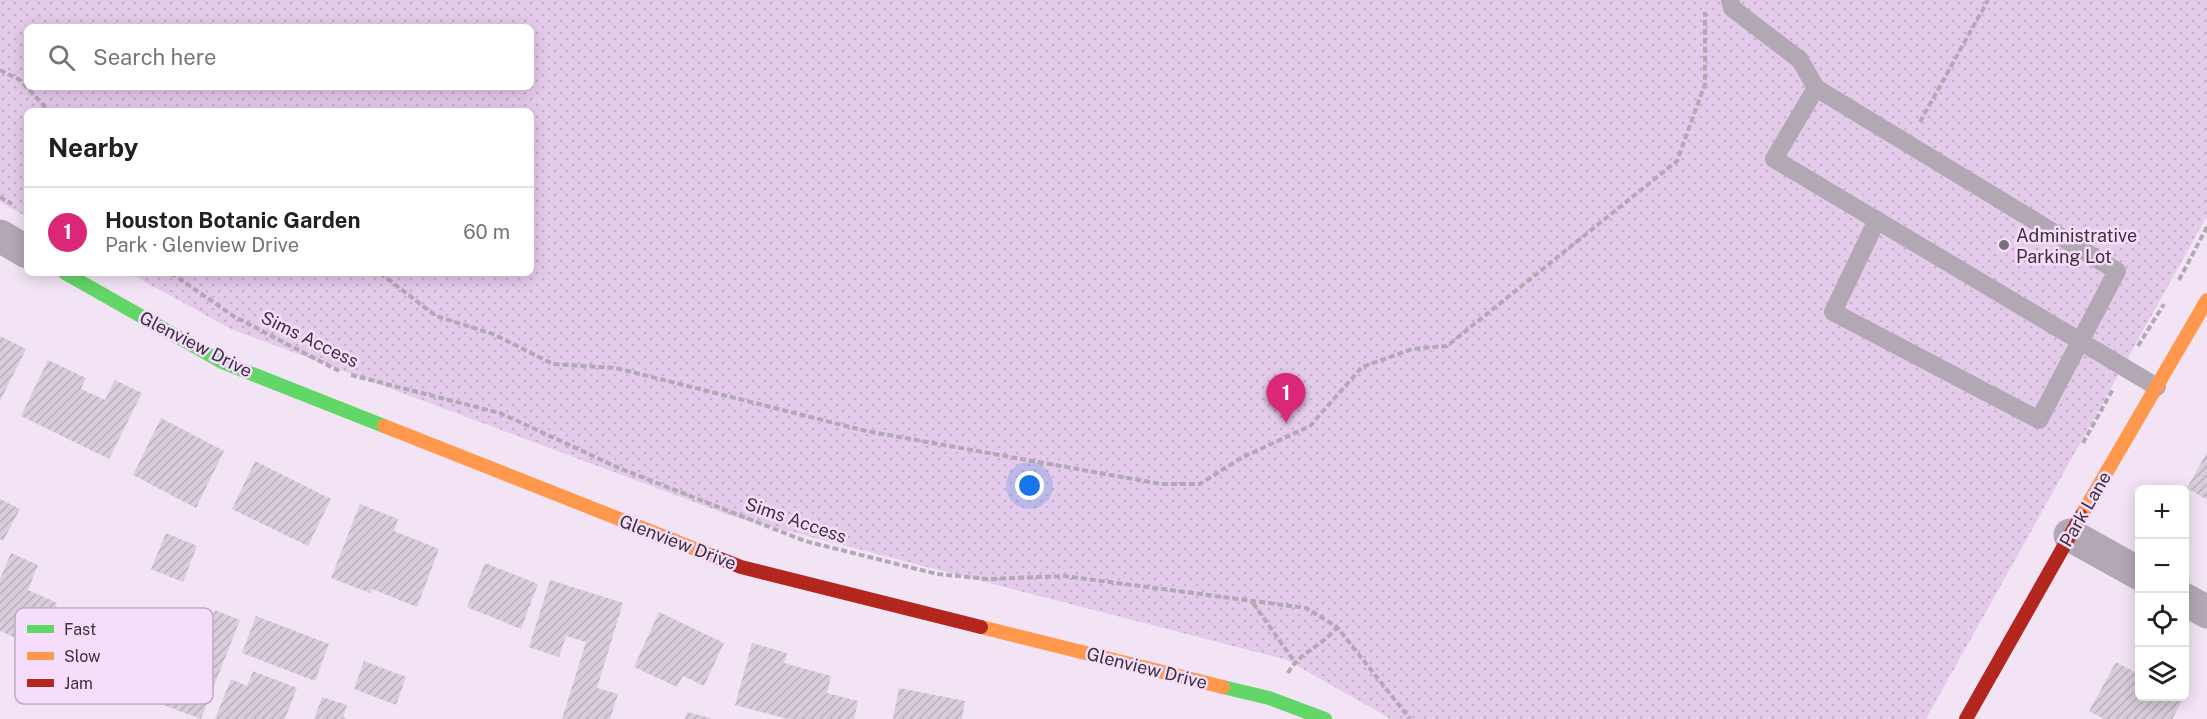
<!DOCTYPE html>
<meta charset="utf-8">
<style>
body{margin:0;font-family:"Public Sans",sans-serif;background:#f6f6f6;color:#202124}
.controls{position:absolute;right:18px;bottom:18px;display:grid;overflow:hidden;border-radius:9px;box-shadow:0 3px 15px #0003}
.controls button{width:54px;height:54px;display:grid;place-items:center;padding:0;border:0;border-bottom:2px solid #e0e0e0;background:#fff;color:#202124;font:30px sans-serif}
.you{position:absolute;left:1030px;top:486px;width:21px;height:21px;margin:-15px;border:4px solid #fff;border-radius:50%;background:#1a73e8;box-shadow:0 0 0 9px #1a73e833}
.badge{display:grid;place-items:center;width:39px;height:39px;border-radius:50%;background:#db2777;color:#fff;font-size:20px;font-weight:700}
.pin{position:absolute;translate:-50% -50px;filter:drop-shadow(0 2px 3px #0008)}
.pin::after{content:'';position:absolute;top:32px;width:21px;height:18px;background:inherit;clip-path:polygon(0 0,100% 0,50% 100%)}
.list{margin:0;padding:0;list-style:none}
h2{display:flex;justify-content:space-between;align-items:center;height:78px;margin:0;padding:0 24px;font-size:26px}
h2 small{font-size:20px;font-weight:400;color:#757577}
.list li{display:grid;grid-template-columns:39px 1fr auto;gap:18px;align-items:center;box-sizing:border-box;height:90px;padding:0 24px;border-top:2px solid #e0e0e0}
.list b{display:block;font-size:22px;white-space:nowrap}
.list p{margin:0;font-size:20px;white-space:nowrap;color:#757577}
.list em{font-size:20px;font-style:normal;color:#757577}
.icon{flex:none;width:33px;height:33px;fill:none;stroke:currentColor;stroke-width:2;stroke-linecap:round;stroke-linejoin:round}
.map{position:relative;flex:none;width:2207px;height:719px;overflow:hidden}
.search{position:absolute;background:#fff;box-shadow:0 3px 15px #0003;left:24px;top:24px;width:510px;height:66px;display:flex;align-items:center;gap:15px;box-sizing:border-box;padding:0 21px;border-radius:9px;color:#757577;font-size:22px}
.panel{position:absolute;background:#fff;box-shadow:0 3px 15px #0003;left:24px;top:108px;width:510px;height:168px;border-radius:9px}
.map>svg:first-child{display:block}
.garden{fill:url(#garden-dots);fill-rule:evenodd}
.building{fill:url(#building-hatch)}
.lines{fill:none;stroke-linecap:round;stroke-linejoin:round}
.path{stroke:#b1a9b3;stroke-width:4;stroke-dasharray:6 3;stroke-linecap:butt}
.lane{stroke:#b1a8b3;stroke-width:18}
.street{stroke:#b1a8b3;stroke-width:33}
.fast{stroke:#63d668;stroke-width:14}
.slow{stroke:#ff974d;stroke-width:14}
.jam{stroke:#b3261e;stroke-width:14}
.poi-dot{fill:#7a707c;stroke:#f6ddfb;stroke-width:2}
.labels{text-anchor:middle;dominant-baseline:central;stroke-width:5;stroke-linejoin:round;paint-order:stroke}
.poi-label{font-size:18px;fill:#3a313c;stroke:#f6ddfb;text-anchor:start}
.street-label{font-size:18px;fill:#3a313c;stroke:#f6ddfb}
.key{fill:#f6ddfb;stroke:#bea9c2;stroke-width:1.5}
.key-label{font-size:16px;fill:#3a313c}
</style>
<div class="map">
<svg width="2207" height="719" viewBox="0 0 2207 719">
<defs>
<pattern id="garden-dots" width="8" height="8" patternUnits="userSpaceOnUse" patternTransform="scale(1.5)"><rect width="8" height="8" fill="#e5cbeb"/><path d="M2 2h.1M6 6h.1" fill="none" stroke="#c5afca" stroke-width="1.8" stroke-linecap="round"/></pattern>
<pattern id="building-hatch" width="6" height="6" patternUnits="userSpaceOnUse" patternTransform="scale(1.5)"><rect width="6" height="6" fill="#d8cdda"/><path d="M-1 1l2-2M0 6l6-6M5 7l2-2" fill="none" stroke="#bab0bc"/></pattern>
</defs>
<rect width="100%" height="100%" fill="#f2e4f4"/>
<!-- garden -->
<path class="garden" d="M 0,0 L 2207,0 L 2207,216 L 1926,719 L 1391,719 L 1287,660 L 734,517 L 231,329 L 129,273 L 531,273 L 531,111 L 27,111 L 27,217 L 0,202 ZM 27,27 L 531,27 L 531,87 L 27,87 Z"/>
<!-- building -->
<g class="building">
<polygon points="0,336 26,349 0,401"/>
<polygon points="48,360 86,378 81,389 105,400 115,380 142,393 109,459 21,416"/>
<polygon points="161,418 224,451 196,508 133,475"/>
<polygon points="2207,452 2207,500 2187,488"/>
<polygon points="255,461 331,499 308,546 232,509"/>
<polygon points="0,499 20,509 3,541 0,539"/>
<polygon points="360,504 398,519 394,531 439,549 417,607 372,589 370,593 331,578"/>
<polygon points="166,533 197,546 183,582 151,569"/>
<polygon points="11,553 38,565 28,590 57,603 39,648 0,631 0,579"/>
<polygon points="485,563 538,584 521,629 467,607"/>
<polygon points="550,580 623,603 597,688 618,694 610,719 562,719 586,642 566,636 559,657 529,647"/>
<polygon points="215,610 240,620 201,719 142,697 160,653 193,667"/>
<polygon points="659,612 724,643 704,686 683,676 677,687 634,667"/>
<polygon points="256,616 329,644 315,681 242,653"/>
<polygon points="752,643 787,653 784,663 831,676 827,693 858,701 854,719 788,719 735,705"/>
<polygon points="364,661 406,677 396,705 354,689"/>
<polygon points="2116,662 2140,675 2140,696 2178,696 2183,699 2172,719 2104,719 2089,711"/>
<polygon points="253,671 297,688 285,719 215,719 231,679 247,686"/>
<polygon points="899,688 965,701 962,719 893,719"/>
<polygon points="322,697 347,705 343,717 347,719 314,719"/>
<polygon points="687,712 711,718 711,719 685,719"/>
</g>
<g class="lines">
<!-- path -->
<g class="path">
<polyline points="0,70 20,80 49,111"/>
<polyline points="1920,122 1988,0"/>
<polyline points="0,197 12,204"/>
<polyline points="171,273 235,317 341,372"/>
<polyline points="380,273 436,316 493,334 553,364 616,368 866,431 1161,484 1200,484 1241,458 1310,426 1362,367 1412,349 1447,346 1677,161 1705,84 1705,12"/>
<polyline points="2179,280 2207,227"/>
<polyline points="2138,346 2164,304"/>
<polyline points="351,375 500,413 619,468 805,541 937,574 988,579 1064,576 1306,608 1337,627 1410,719"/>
<polyline points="2083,443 2113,389"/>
<polyline points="1253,603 1294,661"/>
<path d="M 1288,673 C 1299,652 1323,646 1337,627"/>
</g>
<!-- lane -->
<g class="lane">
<polyline points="1730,0 1732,8 1800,60 1816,88 1774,159 2157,387"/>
<polyline points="1816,88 2117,271 2039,420 1833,312 1877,220"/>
</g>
<!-- street -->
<g class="street">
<polyline points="0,236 27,252"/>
<polyline points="2070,535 2140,574"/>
<polyline points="2184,599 2207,612"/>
</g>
<!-- fast -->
<g class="fast">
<polyline points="65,273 222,362 384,426"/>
<polyline points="1223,687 1269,698 1325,719"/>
</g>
<!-- slow -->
<g class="slow">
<polyline points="384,426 713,556"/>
<polyline points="2081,516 2207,300"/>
<polyline points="981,627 1223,687"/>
</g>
<!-- jam -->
<g class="jam">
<polyline points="713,556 741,567 981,627"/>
<polyline points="1966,719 2081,516"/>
</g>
</g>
<!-- markers -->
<circle class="poi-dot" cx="2004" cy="245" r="6"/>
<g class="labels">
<!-- poi labels -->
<g class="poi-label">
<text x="2016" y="235">Administrative<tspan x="2016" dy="21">Parking Lot</tspan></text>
</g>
<!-- street labels -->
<g class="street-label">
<text transform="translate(310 339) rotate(26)">Sims Access</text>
<text transform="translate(196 344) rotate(27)">Glenview Drive</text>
<text transform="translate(2085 509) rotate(-60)">Park Lane</text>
<text transform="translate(796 520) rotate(19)">Sims Access</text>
<text transform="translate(678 542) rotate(21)">Glenview Drive</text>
<text transform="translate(1147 668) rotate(14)">Glenview Drive</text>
</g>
</g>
<!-- legend -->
<rect x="15" y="608" width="198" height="96" rx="9" class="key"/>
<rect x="27" y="625" width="27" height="8" fill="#63d668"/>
<rect x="27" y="652" width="27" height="8" fill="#ff974d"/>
<rect x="27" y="679" width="27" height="8" fill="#b3261e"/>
<g class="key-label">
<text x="64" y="635">Fast</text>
<text x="64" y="662">Slow</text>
<text x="64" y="689">Jam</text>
</g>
</svg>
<div class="controls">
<button>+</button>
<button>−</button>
<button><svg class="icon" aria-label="locate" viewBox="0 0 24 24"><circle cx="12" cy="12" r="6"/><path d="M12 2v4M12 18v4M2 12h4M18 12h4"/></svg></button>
<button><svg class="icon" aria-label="layers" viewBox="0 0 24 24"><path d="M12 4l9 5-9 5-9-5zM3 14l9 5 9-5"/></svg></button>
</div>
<div class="you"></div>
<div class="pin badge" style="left:1286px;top:423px">1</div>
<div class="search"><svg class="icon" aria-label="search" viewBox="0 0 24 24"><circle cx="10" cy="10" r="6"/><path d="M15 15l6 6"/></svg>Search here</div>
<section class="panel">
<h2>Nearby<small></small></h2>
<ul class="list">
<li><span class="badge">1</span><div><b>Houston Botanic Garden</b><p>Park · Glenview Drive</p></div><em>60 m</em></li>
</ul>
</section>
</div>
